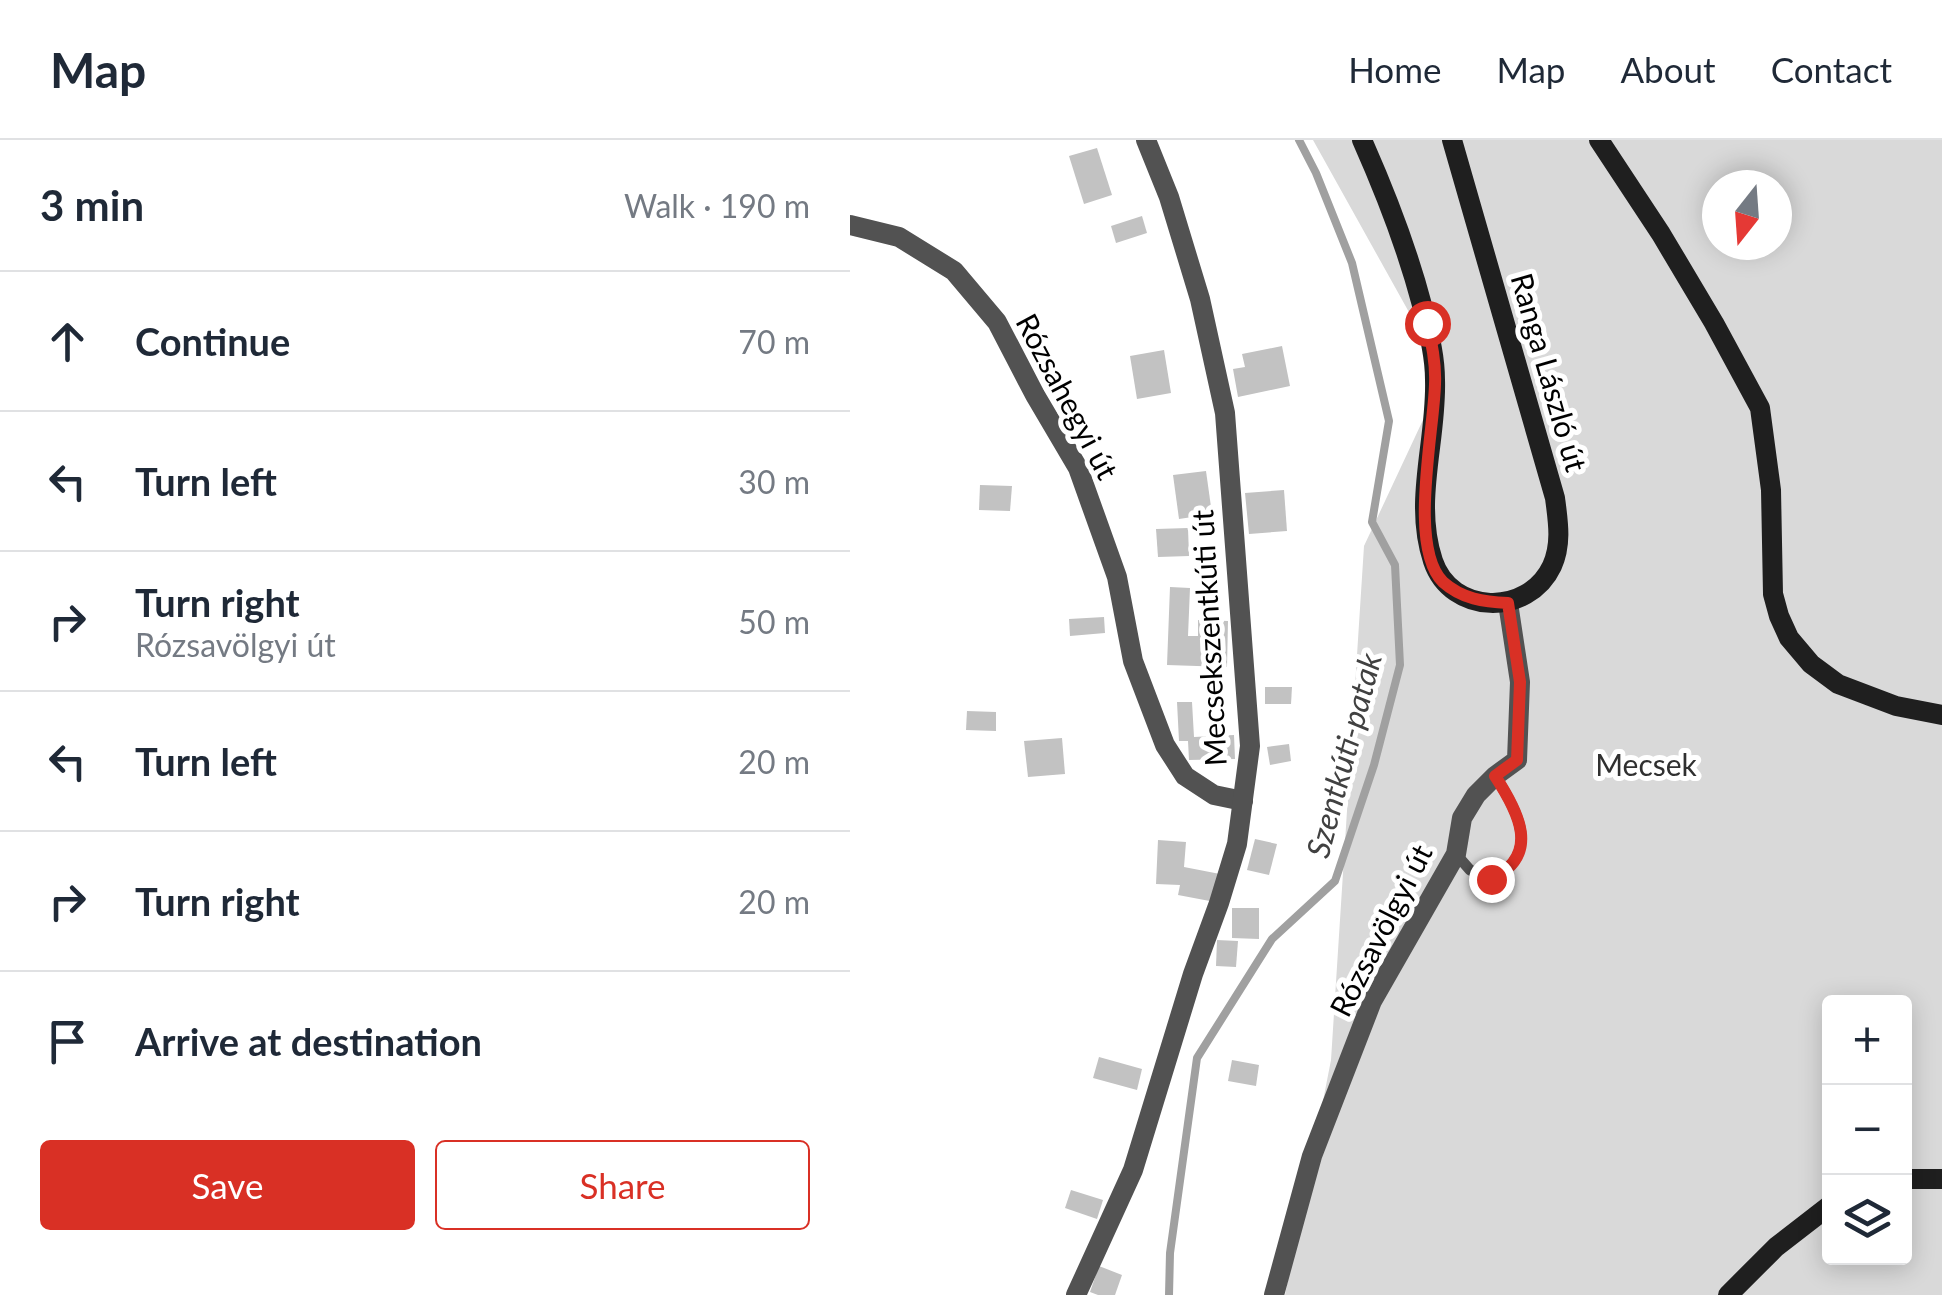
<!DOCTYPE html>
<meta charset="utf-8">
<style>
body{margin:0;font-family:Lato,sans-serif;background:#f6f6f7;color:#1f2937}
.controls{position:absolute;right:30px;bottom:30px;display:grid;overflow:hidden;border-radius:10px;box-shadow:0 5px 25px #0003}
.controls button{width:90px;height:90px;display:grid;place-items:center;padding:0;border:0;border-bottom:2px solid #e0e1e3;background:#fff;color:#1f2937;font:50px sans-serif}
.compass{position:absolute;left:852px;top:30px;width:90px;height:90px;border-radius:50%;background:#fff;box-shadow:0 5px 25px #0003;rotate:197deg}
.stop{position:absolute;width:30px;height:30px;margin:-22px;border:8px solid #d93025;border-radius:50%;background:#fff}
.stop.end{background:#d93025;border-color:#fff;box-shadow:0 2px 10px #0008}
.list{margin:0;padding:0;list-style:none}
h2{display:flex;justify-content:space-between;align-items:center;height:130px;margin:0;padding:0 40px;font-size:42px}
h2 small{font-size:32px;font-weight:400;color:#747a83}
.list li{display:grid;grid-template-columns:65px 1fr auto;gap:30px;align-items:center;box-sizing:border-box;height:140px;padding:0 40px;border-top:2px solid #e0e1e3}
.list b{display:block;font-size:38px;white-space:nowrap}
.list p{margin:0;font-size:32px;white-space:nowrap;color:#747a83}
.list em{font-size:32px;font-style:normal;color:#747a83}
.actions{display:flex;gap:20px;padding:30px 40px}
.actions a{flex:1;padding:22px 0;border:2px solid #d93025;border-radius:10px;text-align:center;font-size:35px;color:#d93025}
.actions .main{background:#d93025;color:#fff}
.icon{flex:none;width:55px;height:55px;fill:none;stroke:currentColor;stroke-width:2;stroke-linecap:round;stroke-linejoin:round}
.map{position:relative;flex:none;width:1092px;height:1155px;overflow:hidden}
header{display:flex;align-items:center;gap:60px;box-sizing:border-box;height:140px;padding:0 50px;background:#fff;border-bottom:2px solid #e0e1e3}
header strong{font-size:48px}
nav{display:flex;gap:55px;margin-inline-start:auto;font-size:35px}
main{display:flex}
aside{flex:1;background:#fff}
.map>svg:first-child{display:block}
.green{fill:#d9d9d9;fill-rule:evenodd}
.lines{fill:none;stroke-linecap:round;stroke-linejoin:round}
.stream{stroke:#a0a0a0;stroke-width:8}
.building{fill:#c2c2c2}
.lane{stroke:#525252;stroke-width:11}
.street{stroke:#525252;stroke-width:20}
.secondary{stroke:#1f1f1f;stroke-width:20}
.route{stroke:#d93025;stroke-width:12}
.labels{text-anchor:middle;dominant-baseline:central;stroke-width:10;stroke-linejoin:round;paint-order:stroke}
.street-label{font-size:30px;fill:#000;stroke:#fff}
.park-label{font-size:30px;fill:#303030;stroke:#fff}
.water-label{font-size:32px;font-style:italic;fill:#414141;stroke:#fff}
</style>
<header>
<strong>Map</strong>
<nav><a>Home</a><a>Map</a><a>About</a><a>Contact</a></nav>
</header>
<main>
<aside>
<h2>3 min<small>Walk · 190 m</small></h2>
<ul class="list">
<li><svg class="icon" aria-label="ahead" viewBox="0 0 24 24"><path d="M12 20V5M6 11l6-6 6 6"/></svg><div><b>Continue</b></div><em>70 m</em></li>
<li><svg class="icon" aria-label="left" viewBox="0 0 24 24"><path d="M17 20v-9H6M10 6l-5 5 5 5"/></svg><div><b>Turn left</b></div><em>30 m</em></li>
<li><svg class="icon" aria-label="right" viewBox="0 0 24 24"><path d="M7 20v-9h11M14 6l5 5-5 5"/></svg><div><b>Turn right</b><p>Rózsavölgyi út</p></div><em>50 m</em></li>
<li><svg class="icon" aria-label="left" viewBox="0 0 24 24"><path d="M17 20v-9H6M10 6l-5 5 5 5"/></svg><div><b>Turn left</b></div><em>20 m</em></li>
<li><svg class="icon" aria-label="right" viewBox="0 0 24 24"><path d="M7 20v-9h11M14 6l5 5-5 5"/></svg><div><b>Turn right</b></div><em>20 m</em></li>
<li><svg class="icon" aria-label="arrive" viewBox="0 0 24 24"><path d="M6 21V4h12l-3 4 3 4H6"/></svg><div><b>Arrive at destination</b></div></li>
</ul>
<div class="actions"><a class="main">Save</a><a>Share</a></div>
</aside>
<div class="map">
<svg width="1092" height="1155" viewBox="0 0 1092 1155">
<rect width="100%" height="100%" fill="#fff"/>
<!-- green -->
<path class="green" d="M 463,0 L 1092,0 L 1092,1155 L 435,1155 L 481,920 L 514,406 L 594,235 ZM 867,45 L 927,45 L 927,105 L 867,105 ZM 979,862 L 1054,862 L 1054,1118 L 979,1118 Z"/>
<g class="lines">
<!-- stream -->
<polyline class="stream" points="319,1155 320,1113 347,918 422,799 485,741 524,625 550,525 545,425 522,382 539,281 502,123 466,33 449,0"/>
</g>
<!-- building -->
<g class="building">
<polygon points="247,8 262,55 234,64 219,16"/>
<polygon points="292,76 297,93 266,103 261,86"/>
<polygon points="432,206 440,246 388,257 383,229 395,227 392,214"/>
<polygon points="314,210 321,253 287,259 280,216"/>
<polygon points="356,331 362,374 329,379 323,335"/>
<polygon points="130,345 162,346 160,371 129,370"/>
<polygon points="434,350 437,391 399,394 395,353"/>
<polygon points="338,388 339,416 308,417 306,389"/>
<polygon points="320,447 340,448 338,496 348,496 348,480 378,481 377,527 317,525"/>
<polygon points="254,477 255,493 220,496 219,479"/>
<polygon points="415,547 442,547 441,564 415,564"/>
<polygon points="327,562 342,562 344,597 384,595 385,619 339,620 338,601 329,601"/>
<polygon points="117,571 146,572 146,591 116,590"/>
<polygon points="212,598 215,634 178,637 174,601"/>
<polygon points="439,604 441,621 420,625 417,607"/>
<polygon points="405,699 427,704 419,735 397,730"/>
<polygon points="308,700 336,702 334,727 370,734 365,762 328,755 330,745 306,744"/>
<polygon points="382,768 409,768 409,799 382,798"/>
<polygon points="367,800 388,801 386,827 366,826"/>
<polygon points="249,917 292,929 287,950 243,938"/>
<polygon points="382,920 409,925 406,946 378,941"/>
<polygon points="221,1050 253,1060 247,1079 215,1068"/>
<polygon points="249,1126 272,1135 265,1155 248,1155 240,1152"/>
</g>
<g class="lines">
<!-- lane -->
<path class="lane" d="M 606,714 L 620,730 L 641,739 C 692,715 668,671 645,636"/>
<!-- street -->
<g class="street">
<polyline points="0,85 49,97 104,131 147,182 185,255 228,328 267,437 283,521 315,605 335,636 364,655 393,661"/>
<polyline points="226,1155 283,1030 343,834 369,763 387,704 400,606 375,273 350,159 319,57 296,0"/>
<polyline points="424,1155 462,1016 522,861 606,714 612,678 626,655 645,636 667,620 670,542 658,463"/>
</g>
<!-- secondary -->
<g class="secondary">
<path d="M 512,0 C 536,54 557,108 572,165 C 578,190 585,214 585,240 C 587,301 563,361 583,421 C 601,475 678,477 702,426 C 712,404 708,381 705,358 L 602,0"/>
<polyline points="749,0 811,94 864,183 910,268 921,350 923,454 929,476 939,498 961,524 988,544 1046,566 1092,575"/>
<polyline points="1054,1039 1092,1039"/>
<polyline points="878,1155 926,1107 979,1066"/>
</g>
</g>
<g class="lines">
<!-- route -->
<path class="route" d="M 577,183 C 582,203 586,224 585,244 C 584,291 558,407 593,442 C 612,459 634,462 658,463 L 670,542 L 667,620 L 645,636 C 668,671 692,715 641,739"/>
</g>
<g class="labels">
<!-- street labels -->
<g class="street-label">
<text transform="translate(700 232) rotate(74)">Ranga László út</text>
<text transform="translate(218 256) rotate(62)">Rózsahegyi út</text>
<text transform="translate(358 498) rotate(-93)">Mecsekszentkúti út</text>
<text transform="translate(530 790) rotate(-63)">Rózsavölgyi út</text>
</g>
<!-- park labels -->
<g class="park-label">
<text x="796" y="624">Mecsek</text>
</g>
<!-- water labels -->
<g class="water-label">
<text transform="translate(493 615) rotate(-75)">Szentkúti-patak</text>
</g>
</g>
</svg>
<div class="controls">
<button>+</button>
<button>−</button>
<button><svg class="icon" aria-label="layers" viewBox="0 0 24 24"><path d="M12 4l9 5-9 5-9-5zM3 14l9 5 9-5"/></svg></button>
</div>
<svg class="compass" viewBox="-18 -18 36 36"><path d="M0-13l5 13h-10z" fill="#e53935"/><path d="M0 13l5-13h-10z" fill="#747a83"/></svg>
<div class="stop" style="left:577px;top:183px"></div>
<div class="stop end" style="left:641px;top:739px"></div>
</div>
</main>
